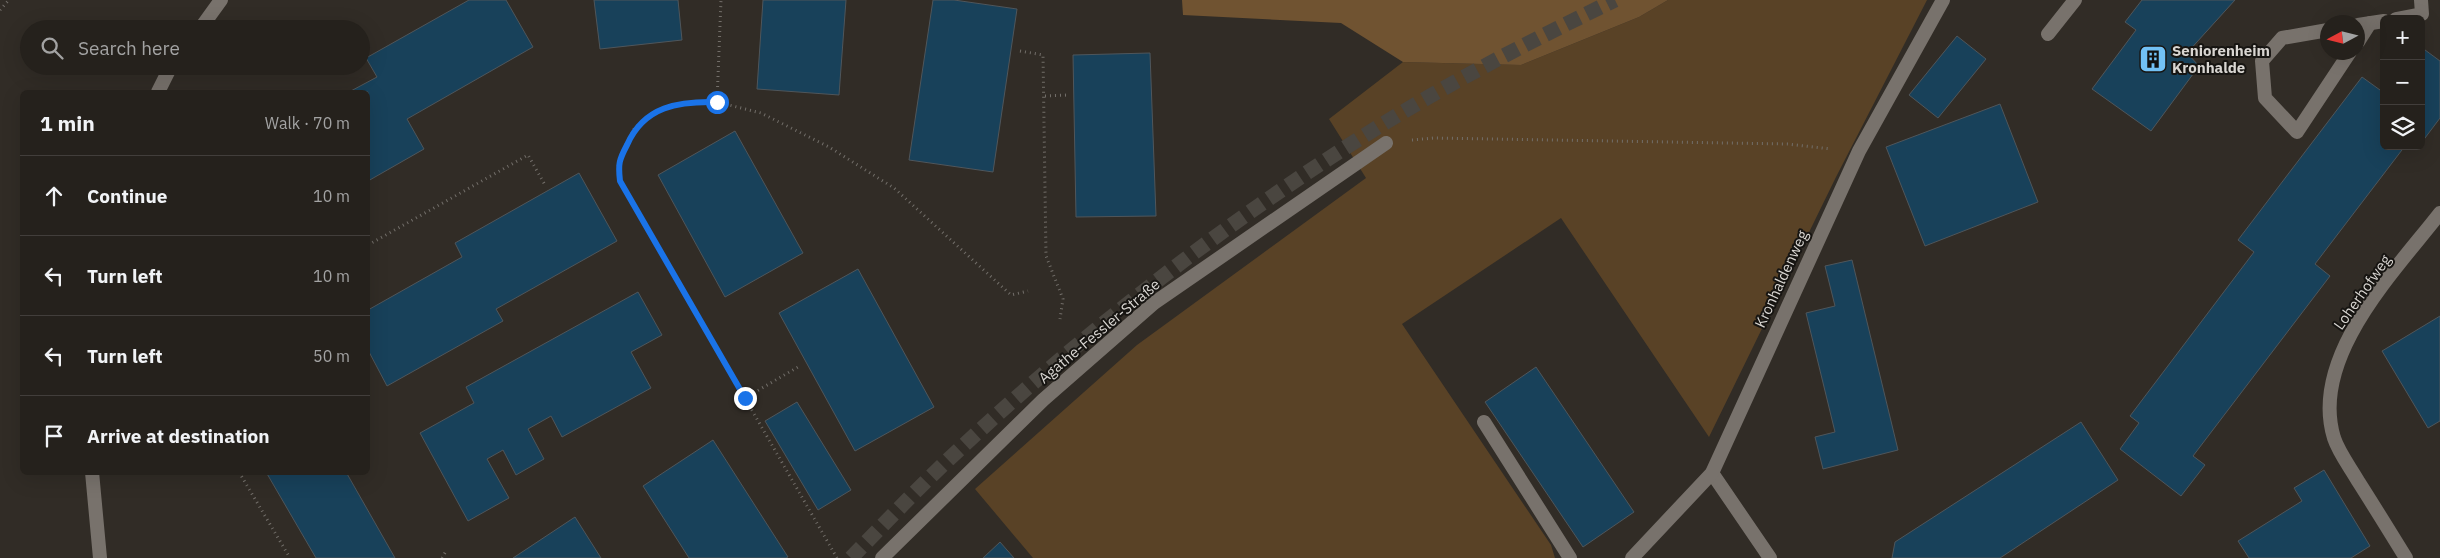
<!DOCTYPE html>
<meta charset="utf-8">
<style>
body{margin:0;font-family:"IBM Plex Sans",sans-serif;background:#2d2925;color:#f1f3f6}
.controls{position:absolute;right:15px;top:15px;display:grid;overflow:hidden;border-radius:8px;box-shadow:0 5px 20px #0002}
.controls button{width:45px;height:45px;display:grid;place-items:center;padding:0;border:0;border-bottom:1px solid #423e3b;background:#25211c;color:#f1f3f6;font:25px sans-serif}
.compass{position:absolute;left:2320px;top:15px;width:45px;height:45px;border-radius:50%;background:#25211c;box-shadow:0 5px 20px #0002;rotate:263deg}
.stop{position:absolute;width:15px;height:15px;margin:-11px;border:4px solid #1a73e8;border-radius:50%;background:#fff}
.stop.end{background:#1a73e8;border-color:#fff;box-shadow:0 1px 5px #0008}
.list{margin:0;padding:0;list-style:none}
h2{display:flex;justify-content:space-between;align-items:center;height:65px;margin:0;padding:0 20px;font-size:21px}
h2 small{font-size:16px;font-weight:400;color:#a3a3a3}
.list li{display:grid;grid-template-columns:32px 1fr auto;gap:15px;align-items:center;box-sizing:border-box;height:80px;padding:0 20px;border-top:1px solid #423e3b}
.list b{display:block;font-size:19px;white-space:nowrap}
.list em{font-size:16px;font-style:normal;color:#a3a3a3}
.icon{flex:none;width:28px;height:28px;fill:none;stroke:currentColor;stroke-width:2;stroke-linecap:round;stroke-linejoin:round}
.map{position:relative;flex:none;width:2440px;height:558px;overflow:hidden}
.search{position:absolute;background:#25211c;box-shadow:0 5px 20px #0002;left:20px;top:20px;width:350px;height:55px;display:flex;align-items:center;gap:12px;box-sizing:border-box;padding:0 18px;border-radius:28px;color:#a3a3a3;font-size:19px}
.panel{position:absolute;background:#25211c;box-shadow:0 5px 20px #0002;left:20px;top:90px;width:350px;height:385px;border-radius:8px}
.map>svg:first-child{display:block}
.green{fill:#594226}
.forest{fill:#705331}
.building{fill:#18415a;stroke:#4f565b}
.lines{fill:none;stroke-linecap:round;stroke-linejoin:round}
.motorway-tunnel{stroke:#4a4640;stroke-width:15;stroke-dasharray:15 8;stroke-linecap:butt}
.path{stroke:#736f6a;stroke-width:3;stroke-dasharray:1 4;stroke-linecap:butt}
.service{stroke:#78726c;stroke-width:14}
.minor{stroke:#78726c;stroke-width:14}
.secondary{stroke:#78726c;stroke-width:14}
.route{stroke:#1a73e8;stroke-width:6}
.labels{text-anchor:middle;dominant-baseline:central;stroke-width:4;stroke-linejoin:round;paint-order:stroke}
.poi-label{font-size:15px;font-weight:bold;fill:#d9d6d2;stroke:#171512;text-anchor:start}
.street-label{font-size:15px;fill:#d9d6d2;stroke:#171512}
</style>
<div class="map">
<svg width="2440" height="558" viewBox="0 0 2440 558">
<rect width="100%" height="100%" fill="#312c26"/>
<!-- green -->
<polygon class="green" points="1668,0 1927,0 1836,177 1709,437 1561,218 1402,324 1551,545 1555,558 1033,558 975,489 1137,345 1366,178 1329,119 1403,62 1521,65 1639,17"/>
<!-- forest -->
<polygon class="forest" points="1182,0 1668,0 1639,17 1521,65 1403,62 1341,23 1183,15"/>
<!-- building -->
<g class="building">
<polygon points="469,0 506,0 533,47 407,119 424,149 368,181 368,92 349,92 377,77 366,58"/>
<polygon points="594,0 678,0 682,40 600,49"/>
<polygon points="763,0 846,0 839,95 757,89"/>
<polygon points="933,0 954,0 1017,9 993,172 909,160"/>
<polygon points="2142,0 2235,0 2187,53 2199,66 2151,131 2092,89 2136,30 2125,22"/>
<polygon points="1957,36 1986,59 1938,118 1909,95"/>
<polygon points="2421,47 2440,61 2440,118 2422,142"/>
<polygon points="1150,53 1156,216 1076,217 1073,55"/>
<polygon points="2362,77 2380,90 2384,85 2384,146 2405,146 2315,264 2330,276 2193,456 2205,465 2181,496 2120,449 2139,423 2130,416 2254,252 2238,240"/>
<polygon points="2000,104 2038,202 1925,246 1886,147"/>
<polygon points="735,131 803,253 725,297 658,175"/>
<polygon points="579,173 617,241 496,309 503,321 387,386 368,350 368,310 462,257 455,243"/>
<polygon points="1852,260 1898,450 1823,469 1815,437 1835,432 1806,313 1835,306 1825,266"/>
<polygon points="858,269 934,407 855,451 779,313"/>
<polygon points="638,292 662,335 631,352 651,388 562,437 551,416 528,429 544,459 516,475 503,450 487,459 509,498 468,521 420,433 474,403 466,387"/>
<polygon points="2440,316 2440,421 2428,428 2382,351"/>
<polygon points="1536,367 1634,512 1583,547 1485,402"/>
<polygon points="797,402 851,490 818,510 765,421"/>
<polygon points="2081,422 2118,480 2000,558 1892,558 1895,542"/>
<polygon points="713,440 788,557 786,558 689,558 643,486"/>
<polygon points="2324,470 2370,546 2351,558 2249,558 2238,541 2302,501 2294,488"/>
<polygon points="266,472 346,472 395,558 316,558"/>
<polygon points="575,517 601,558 513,558"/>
<polygon points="1000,542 1014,558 983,558"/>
</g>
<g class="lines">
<!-- motorway-tunnel -->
<path class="motorway-tunnel" d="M 851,558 C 883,525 915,491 949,459 C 1082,334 1227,220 1383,124 C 1458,78 1537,38 1615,0"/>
<!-- path -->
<g class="path">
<polyline points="0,10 9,0"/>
<polyline points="1020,51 1043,55 1046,256 1063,299 1060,319"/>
<polyline points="1045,96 1068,95"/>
<polyline points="717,102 721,0"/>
<polyline points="1412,140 1434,138 1787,144 1831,149"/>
<polyline points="368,245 528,155 545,185"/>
<polyline points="745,398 798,367"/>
<polyline points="239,472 290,558"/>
<polyline points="442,558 446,551"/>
<polyline points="837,558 620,181 618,163 633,130 645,119 663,109 691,102 717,102 761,113 829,147 894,188 1011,295 1028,291"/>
</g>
<!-- service -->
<g class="service">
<polyline points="2396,19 2422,14 2421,0"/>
<polyline points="2358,25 2384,21"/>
<polyline points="2328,30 2282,38 2262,61 2265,98 2297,132 2350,52"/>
<polyline points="2048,34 2075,0"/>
<polyline points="2358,42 2370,23"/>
<polyline points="1484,422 1570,558"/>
</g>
<!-- minor -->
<g class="minor">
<polyline points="1712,473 1770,558"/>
<polyline points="882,558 1043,400 1154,303 1386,143"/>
<polyline points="1632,558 1712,473 1859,151 1943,0"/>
<path d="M 2406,558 C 2390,532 2374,506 2358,481 C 2350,467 2339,453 2334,438 C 2309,357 2395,271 2440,213"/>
</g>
<!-- secondary -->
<g class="secondary">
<polyline points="200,29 221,0"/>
<polyline points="158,92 171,66"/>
<polyline points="92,472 100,558"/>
</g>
</g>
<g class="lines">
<!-- route -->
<path class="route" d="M 717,102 C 679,101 644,106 627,145 C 619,160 618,164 620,181 L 745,398"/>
</g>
<!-- icons -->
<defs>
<g id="building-square" transform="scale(1.4375)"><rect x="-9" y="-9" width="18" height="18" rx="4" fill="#72c1f5" stroke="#171512"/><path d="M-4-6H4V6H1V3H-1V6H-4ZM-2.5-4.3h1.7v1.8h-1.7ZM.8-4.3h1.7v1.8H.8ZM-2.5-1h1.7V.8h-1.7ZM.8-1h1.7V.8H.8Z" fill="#111"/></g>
</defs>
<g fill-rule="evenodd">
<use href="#building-square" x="2153" y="59"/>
</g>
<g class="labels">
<!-- poi labels -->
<g class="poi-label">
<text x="2172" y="50">Seniorenheim<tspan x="2172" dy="17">Kronhalde</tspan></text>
</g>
<!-- street labels -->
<g class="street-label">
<text transform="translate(1781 279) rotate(-65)">Kronhaldenweg</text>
<text transform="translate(2362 292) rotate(-55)">Loherhofweg</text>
<text transform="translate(1099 331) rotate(-40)">Agathe-Fessler-Straße</text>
</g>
</g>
</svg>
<div class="controls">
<button>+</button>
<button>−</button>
<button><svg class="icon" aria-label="layers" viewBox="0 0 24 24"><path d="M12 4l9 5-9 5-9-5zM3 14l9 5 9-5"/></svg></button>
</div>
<svg class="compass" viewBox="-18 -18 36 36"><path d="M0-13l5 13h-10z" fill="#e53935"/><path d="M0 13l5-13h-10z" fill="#a3a3a3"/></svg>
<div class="stop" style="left:717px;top:102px"></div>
<div class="stop end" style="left:745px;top:398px"></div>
<div class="search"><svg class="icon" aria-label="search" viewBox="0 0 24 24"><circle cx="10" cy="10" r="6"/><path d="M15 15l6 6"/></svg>Search here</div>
<section class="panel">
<h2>1 min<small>Walk · 70 m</small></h2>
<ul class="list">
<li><svg class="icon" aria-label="ahead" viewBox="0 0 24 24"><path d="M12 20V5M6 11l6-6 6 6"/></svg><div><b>Continue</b></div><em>10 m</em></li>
<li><svg class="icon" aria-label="left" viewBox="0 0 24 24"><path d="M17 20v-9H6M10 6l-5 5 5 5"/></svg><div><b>Turn left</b></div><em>10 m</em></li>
<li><svg class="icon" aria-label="left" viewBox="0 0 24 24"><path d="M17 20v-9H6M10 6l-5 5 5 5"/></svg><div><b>Turn left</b></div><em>50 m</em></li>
<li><svg class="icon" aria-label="arrive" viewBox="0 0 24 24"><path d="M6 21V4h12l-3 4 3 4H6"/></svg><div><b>Arrive at destination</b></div></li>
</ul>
</section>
</div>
